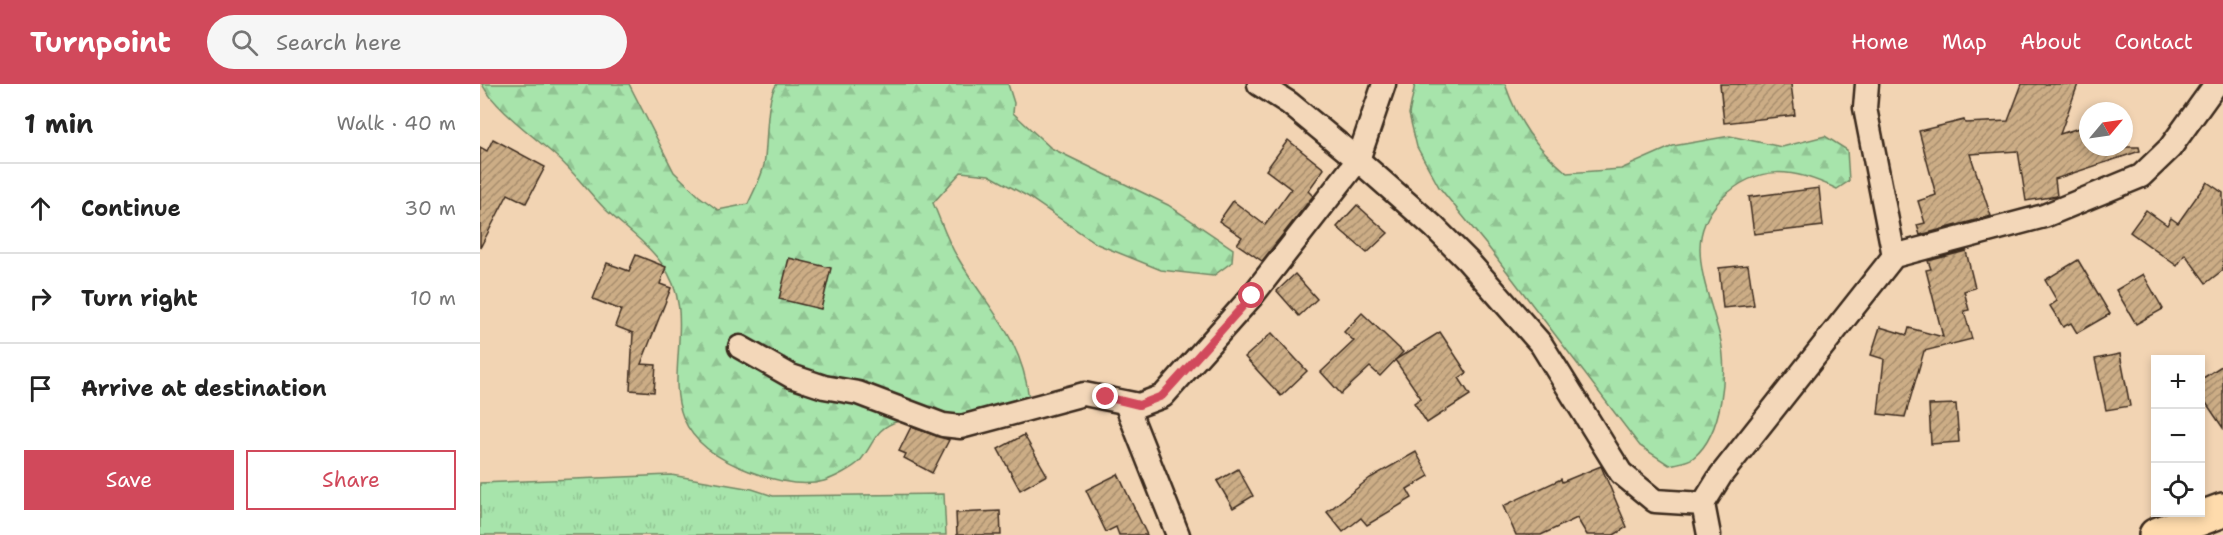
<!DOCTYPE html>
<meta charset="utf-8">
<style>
body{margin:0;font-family:"Shantell Sans",sans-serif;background:#f6f6f6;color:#222}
.controls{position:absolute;right:18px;bottom:18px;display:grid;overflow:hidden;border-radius:0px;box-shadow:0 3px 9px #0003}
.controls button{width:54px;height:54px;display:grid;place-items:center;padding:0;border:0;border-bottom:2px solid #e0e0e0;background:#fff;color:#222;font:30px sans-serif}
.compass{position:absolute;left:1599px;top:18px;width:54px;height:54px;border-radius:50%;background:#fff;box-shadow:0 3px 9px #0003;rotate:61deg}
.stop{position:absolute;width:18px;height:18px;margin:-14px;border:4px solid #d1495b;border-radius:50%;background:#fff}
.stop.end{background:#d1495b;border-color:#fff;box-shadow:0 2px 6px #0008}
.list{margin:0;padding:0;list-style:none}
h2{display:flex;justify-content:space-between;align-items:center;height:78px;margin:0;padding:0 24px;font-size:26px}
h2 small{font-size:20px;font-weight:400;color:#767676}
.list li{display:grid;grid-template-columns:39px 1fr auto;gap:18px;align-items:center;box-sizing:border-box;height:90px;padding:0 24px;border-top:2px solid #e0e0e0}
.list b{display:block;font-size:22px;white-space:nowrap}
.list em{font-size:20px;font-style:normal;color:#767676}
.actions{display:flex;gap:12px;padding:18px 24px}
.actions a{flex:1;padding:14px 0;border:2px solid #d1495b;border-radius:0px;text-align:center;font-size:21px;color:#d1495b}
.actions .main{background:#d1495b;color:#fff}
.icon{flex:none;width:33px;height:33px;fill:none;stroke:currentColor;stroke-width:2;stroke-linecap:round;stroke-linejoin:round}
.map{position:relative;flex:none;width:1743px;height:451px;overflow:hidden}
header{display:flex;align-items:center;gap:36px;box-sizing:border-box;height:84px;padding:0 30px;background:#d1495b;color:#fff}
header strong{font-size:28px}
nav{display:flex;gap:33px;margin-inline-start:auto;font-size:21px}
.search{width:420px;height:54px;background:#f6f6f6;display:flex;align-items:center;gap:15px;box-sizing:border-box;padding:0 21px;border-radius:33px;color:#767676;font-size:22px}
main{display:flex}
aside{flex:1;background:#fff}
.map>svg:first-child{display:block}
.grass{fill:url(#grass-tufts);stroke:#718764;stroke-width:1.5}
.forest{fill:url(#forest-firs);stroke:#718764;stroke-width:1.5}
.building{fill:url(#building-hatch);stroke:#3b2a1e;stroke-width:1.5}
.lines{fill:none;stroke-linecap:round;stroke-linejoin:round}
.street-casing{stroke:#3b2a1e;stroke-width:27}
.highway-casing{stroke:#3b2a1e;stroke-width:38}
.street{stroke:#f3d7b9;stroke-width:22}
.highway{stroke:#fedbac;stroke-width:33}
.route{stroke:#d1495b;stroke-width:8}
</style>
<header>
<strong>Turnpoint</strong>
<div class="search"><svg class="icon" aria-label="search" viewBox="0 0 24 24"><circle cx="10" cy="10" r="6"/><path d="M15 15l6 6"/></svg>Search here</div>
<nav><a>Home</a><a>Map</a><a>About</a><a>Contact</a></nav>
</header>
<main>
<aside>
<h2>1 min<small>Walk · 40 m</small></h2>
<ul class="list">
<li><svg class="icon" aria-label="ahead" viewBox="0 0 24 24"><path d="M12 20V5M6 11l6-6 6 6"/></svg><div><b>Continue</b></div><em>30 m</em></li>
<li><svg class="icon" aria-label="right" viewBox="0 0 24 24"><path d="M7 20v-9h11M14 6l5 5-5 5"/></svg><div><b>Turn right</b></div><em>10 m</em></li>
<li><svg class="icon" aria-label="arrive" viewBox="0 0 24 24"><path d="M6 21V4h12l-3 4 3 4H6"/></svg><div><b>Arrive at destination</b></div></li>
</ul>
<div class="actions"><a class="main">Save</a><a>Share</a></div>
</aside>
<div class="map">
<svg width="1743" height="451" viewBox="0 0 1743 451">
<defs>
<pattern id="grass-tufts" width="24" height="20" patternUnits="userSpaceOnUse" patternTransform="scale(1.5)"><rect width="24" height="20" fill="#a7e4ab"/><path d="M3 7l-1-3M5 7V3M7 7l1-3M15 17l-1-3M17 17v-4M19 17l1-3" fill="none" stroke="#91c493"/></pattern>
<pattern id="forest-firs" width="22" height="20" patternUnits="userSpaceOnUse" patternTransform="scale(1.5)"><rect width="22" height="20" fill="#a7e4ab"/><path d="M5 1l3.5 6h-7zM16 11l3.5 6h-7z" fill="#91c493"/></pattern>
<pattern id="building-hatch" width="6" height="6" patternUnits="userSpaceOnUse" patternTransform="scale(1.5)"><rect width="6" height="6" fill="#ccad86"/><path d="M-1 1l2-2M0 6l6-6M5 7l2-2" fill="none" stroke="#a78d6d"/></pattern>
</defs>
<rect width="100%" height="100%" fill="#f2d4b3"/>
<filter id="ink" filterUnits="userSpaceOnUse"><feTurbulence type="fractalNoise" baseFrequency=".0167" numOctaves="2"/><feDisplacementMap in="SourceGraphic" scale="12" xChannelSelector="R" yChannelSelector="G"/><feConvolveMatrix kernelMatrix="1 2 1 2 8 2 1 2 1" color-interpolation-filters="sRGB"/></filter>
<g filter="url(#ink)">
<!-- grass -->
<polygon class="grass" points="191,391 272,405 293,412 464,410 466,451 0,451 0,399"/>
<!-- forest -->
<g class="forest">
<path d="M 2,0 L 149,0 L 194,88 L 219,112 L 238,126 L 268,120 C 273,108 281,95 284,81 C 288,60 285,14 297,0 L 528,0 L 534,19 L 533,29 L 571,64 L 688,121 L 753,165 L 752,178 L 733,192 L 681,186 L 617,160 L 547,112 L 509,91 L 481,88 L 453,119 C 461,137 467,157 478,174 C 508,225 542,253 549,315 L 540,331 L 419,337 C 394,344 395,359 380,377 C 373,384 354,394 344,397 C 321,404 290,395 269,387 C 141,340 234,249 182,180 C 168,160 144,143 126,126 C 109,109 95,89 77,73 C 56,54 14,24 2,0 Z"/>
<path d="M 935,0 L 1025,0 C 1039,40 1054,61 1087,89 L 1141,85 L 1193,62 L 1250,52 L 1302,63 L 1345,52 L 1367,66 L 1369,97 L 1357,105 C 1313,84 1278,79 1241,115 C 1228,129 1220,145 1220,164 C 1220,194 1233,224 1240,253 C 1248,287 1243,349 1214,373 C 1209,378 1196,379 1189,381 L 1160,362 L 1009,164 L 959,103 L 937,63 L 929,30 Z"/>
</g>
<!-- building -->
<g class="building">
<polygon points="1240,0 1311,0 1315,31 1244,39"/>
<polygon points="1542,0 1598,0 1580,50 1608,41 1608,63 1659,63 1660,67 1575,95 1577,112 1546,117 1538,67 1490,70 1511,132 1440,151 1437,141 1445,139 1438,117 1456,111 1439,47 1484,36 1485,39 1528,37"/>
<polygon points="13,55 65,83 46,119 28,110 0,164 0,63 7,67"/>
<polygon points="808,56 844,85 828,107 833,112 782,177 757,160 762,153 739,137 753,117 785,141 811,105 786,86"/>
<polygon points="1727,98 1743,109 1743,186 1726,199 1705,170 1697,182 1650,148 1666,126 1687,141 1691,134 1698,139"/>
<polygon points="1339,104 1343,142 1274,150 1269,113"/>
<polygon points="877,121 908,149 887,169 857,143"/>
<polygon points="1486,167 1495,204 1484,207 1489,226 1484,227 1492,255 1444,267 1425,333 1398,330 1404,275 1391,271 1400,243 1427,251 1429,244 1463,253 1446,186 1451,185 1448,177"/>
<polygon points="156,171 186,183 180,200 191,204 161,280 176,281 174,308 150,306 153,249 135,242 141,226 113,215 127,179 149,187"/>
<polygon points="309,174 351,184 341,225 299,215"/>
<polygon points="1598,176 1630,230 1597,249 1591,239 1583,243 1570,222 1577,217 1565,196"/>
<polygon points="1268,181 1274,221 1243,224 1239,184"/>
<polygon points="815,190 837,215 819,232 797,207"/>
<polygon points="1663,190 1683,225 1656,240 1636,206"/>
<polygon points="882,229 923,268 900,292 890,283 861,310 841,288 874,257 864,248"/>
<polygon points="960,248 987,289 979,294 990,311 947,339 934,319 941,314 915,276"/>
<polygon points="792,249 827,287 801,312 765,273"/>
<polygon points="1640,270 1650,322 1626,326 1615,275"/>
<polygon points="1743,281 1743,344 1720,310 1720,296"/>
<polygon points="1476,320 1479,358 1451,360 1449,321"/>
<polygon points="431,343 469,356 452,389 424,374 426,370 419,367"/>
<polygon points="544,351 567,391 540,406 518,365"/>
<polygon points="936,368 949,392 927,405 932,414 887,441 881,434 863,448 847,428 890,394"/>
<polygon points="1121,382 1147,443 1134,451 1107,451 1097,434 1061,451 1036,451 1023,422 1081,395 1082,398"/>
<polygon points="758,385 773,412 753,424 737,397"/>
<polygon points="638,390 667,451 639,451 636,443 626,448 606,406"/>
<polygon points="520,427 521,451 477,451 476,429"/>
</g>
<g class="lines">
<!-- street casing -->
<g class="street-casing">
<g id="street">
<polyline points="779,0 809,19 878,76 954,143 987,176 1061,260 1141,389 1175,417 1223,420 1229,451"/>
<polyline points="1387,0 1385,24 1414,172"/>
<polyline points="260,263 311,292 344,303 378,309 463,341 481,343 604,310 659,321 683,312 772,212 878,76 904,0"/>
<polyline points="646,320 698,451"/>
<polyline points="1223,420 1241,391 1414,172 1564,132 1661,92 1690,64 1736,0"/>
</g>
</g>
<!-- highway casing -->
<g class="highway-casing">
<polyline id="highway" points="1676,451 1743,426"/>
</g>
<!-- street -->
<use href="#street" class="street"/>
<!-- highway -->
<use href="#highway" class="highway"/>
</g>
</g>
<g class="lines" filter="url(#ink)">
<!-- route -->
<polyline class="route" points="626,313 659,321 682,312 772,212"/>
</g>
</svg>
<div class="controls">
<button>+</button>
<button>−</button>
<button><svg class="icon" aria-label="locate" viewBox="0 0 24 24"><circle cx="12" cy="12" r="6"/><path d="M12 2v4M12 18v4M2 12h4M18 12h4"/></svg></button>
</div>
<svg class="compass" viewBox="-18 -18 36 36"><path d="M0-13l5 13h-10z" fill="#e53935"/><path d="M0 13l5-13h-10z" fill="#767676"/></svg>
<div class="stop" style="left:772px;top:212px"></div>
<div class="stop end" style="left:626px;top:313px"></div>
</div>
</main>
